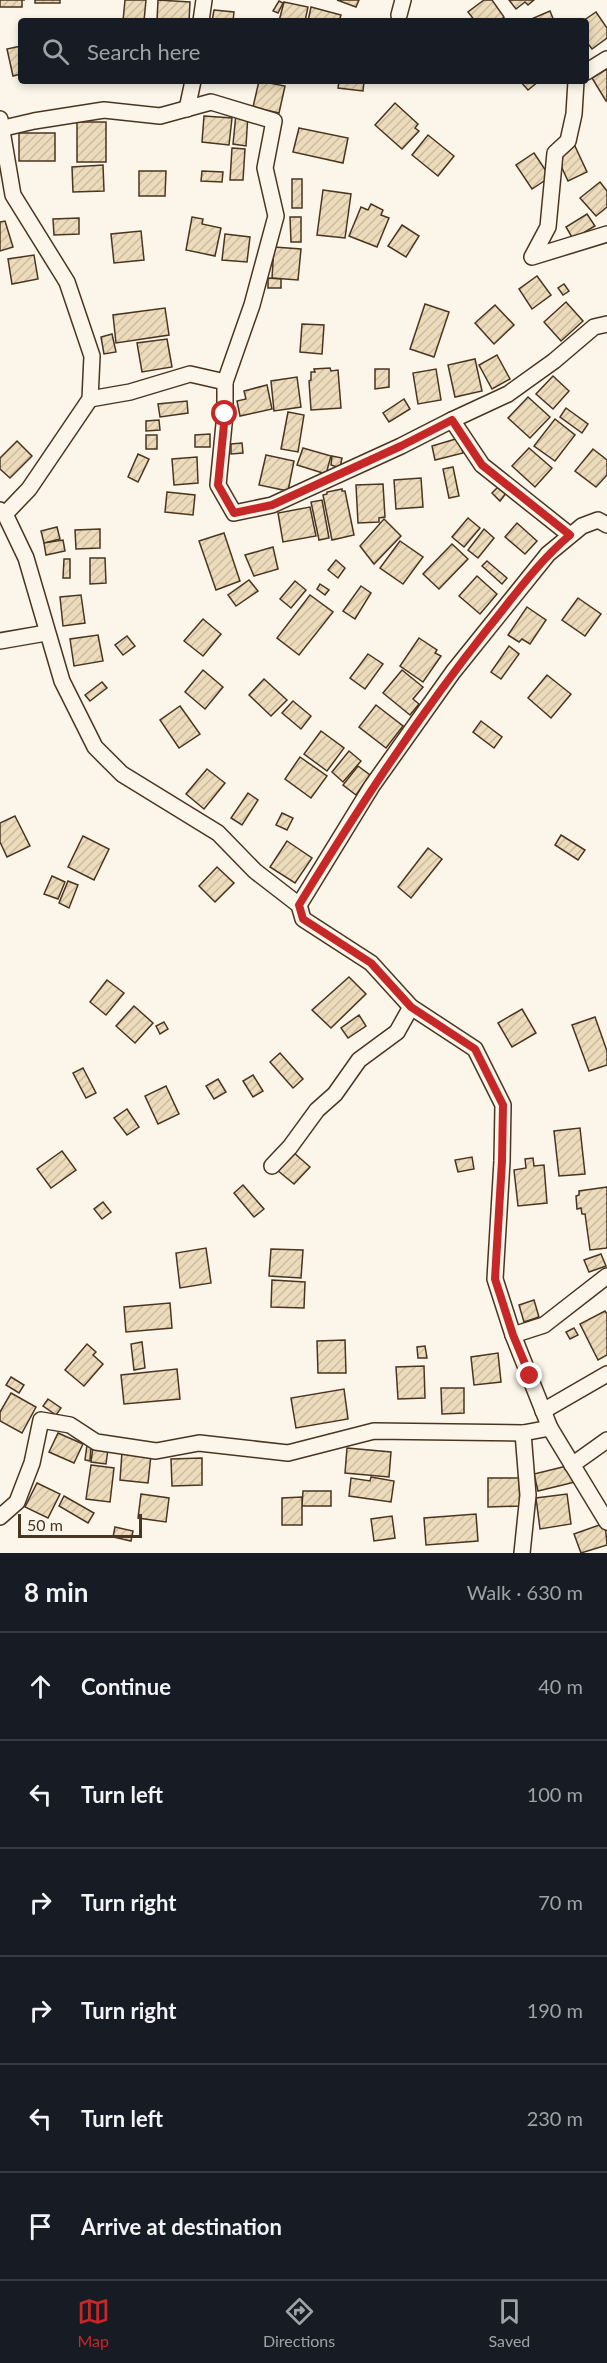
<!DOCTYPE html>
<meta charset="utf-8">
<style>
body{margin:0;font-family:Lato,sans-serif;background:#20242c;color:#f1f3f6}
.scale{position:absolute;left:18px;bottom:15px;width:124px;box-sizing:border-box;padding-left:6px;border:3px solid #4a3520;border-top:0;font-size:16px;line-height:21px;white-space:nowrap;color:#4a3520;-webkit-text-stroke:4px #fbf6e9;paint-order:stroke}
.stop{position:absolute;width:18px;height:18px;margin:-14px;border:4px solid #c62828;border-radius:50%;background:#fff}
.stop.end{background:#c62828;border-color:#fff;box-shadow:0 2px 6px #0008}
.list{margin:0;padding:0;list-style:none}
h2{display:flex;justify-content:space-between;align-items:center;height:78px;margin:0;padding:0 24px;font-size:26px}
h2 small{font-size:20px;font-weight:400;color:#9ea1a6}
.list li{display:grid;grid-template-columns:39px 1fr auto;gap:18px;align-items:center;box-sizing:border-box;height:108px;padding:0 24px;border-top:2px solid #363941}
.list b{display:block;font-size:22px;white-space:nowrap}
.list em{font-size:20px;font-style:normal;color:#9ea1a6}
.icon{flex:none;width:33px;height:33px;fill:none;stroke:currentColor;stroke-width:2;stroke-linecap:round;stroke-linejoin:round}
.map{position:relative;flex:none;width:607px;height:1553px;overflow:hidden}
.search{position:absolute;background:#171b24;box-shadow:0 3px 9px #0003;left:18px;right:18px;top:18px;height:66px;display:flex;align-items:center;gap:15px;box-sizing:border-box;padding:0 21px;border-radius:6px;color:#9ea1a6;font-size:22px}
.sheet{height:726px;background:#171b24}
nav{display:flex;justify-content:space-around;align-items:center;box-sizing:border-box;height:84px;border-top:2px solid #363941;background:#171b24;font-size:16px;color:#9ea1a6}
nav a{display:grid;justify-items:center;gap:3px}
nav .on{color:#c62828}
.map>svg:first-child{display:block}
.building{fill:url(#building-hatch);stroke:#4a3520;stroke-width:1.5}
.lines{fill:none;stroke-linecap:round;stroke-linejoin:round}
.minor-casing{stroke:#4a3520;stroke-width:18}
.minor{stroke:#fbf6e9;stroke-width:15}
.route{stroke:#c62828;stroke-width:8}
</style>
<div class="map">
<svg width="607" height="1553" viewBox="0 0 607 1553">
<defs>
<pattern id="building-hatch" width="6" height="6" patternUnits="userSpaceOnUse" patternTransform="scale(1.5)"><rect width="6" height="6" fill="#ecdcbc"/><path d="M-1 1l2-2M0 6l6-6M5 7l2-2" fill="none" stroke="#ccbda1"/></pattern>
</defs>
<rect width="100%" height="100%" fill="#fbf6e9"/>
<!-- building -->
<g class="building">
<polygon points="0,0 25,0 22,0 22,7 0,7"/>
<rect x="35" y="0" width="25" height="3"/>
<polygon points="125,0 146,0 144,21 123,21"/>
<polygon points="158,0 190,2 189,21 157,21"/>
<polygon points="337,0 359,0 356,7"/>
<polygon points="484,0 492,0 504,17 499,21 475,21 468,12"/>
<polygon points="509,0 534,0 528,5 525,2 516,9"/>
<polygon points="279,1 283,3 278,13 273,11"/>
<polygon points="284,2 308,7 305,21 279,21"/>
<polygon points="311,7 341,15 339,21 308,21"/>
<polygon points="214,10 234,12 233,21 212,21"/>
<polygon points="550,11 554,21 530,21 529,20"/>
<polygon points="596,12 607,28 607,38 592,49 586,41 586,21 583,21"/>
<polygon points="21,46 21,74 13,76 7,49"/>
<polygon points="607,69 607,101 606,101 592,78"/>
<polygon points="259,81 285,86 279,113 253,107"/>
<polygon points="339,81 364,81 363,91 338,88"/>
<polygon points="520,81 539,81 528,90"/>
<polygon points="395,103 418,124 415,128 419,131 402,149 375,125"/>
<polygon points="236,114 248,114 246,146 233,144"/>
<polygon points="204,116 232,118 229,145 202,142"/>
<rect x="77" y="122" width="29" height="40"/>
<polygon points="299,128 348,138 343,163 293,152"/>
<rect x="19" y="133" width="36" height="28"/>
<polygon points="428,135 454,156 438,176 412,155"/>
<polygon points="574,144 587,172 568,181 555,153"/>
<polygon points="232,148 245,149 243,180 230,180"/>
<polygon points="534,153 550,177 532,189 516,165"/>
<polygon points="103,165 104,191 73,192 72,167"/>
<polygon points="139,171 166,171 165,196 139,196"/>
<polygon points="202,171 223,172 222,182 201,181"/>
<rect x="292" y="179" width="10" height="29"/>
<polygon points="600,182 607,191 607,207 596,216 580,198"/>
<polygon points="323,190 351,194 345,238 317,235"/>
<polygon points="371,204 383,210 381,215 389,218 377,247 349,236 361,207 368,210"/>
<polygon points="587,214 595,226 573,239 566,227"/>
<polygon points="192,217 203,219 202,224 221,228 215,256 186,250"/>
<polygon points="290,217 301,217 301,242 291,242"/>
<polygon points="79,218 79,234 54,235 53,219"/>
<polygon points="5,221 13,247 0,251 0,222"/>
<polygon points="402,225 419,236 406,257 388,246"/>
<polygon points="141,231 144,260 114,263 111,234"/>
<polygon points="225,234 250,237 247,262 222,260"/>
<polygon points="274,247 301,249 298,280 272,278"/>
<polygon points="34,255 38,279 12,284 8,259"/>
<polygon points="537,276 551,295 532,309 519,289"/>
<polygon points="268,278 281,279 281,288 268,288"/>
<polygon points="564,284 569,291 563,295 558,288"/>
<polygon points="566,302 583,321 561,341 544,322"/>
<polygon points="425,304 449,312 434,357 410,349"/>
<polygon points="495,305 514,325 494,344 475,323"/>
<polygon points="165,308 169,335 116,343 113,315"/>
<polygon points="302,324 324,325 322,354 300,352"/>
<polygon points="112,334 116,352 104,354 101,337"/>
<polygon points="167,339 172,367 142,372 137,343"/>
<polygon points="497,355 510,379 492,389 479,365"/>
<polygon points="475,359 482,391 455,397 448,365"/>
<polygon points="330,368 331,371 338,370 341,408 311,410 309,381 311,380 311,372 315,372 314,369"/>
<polygon points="375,369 389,369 389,387 375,389"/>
<polygon points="436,369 441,400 418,404 413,373"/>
<polygon points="553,376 569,391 553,409 536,394"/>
<polygon points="297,377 301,407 274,411 271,381"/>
<polygon points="267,385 272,409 240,416 237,401 246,399 244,391"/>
<polygon points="528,397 550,417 530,438 508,418"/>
<polygon points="404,399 410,409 389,422 383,413"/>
<polygon points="187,401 188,413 160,417 158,404"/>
<polygon points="566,408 588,424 582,433 560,417"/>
<polygon points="288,412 304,415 298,452 281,449"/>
<polygon points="555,419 575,435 555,461 534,446"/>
<polygon points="159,420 160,430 146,431 146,421"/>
<polygon points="210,434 210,447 195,447 195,435"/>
<rect x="146" y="435" width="11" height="14"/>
<polygon points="459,438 463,453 435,460 432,446"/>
<polygon points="17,441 32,456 10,478 0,469 0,458"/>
<polygon points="242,443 243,453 231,454 231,444"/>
<polygon points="303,448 331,456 326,474 297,465"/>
<polygon points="529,448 552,468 535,487 512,466"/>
<polygon points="593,449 607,460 607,475 596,487 575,471"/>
<polygon points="138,454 149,459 138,482 128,477"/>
<polygon points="266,455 294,461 288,491 259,485"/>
<polygon points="332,456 342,458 340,468 331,465"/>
<polygon points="197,457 198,483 174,485 172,459"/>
<polygon points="453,467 459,496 449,498 443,469"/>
<polygon points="421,478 423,507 396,509 394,480"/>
<polygon points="383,484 385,517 379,518 379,522 358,523 356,485"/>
<polygon points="500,485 507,492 500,501 492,493"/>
<polygon points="342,489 342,491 345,491 354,535 332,540 323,495 327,494 327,492"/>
<polygon points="167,492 195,495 193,515 165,512"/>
<polygon points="322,500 329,538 319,540 311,502"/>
<polygon points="310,507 316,536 283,542 278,513"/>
<polygon points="468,518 480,528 464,547 452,537"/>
<polygon points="384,519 401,536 374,564 360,546"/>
<polygon points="517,523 537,541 525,554 505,537"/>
<polygon points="57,527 60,539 44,543 41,531"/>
<polygon points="100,529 100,548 76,549 75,530"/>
<polygon points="484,529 494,538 478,558 468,550"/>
<polygon points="224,533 240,581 216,590 199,541"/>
<polygon points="63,540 65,551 46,555 44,543"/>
<polygon points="400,541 423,557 403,584 380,568"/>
<polygon points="452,544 468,559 439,589 423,574"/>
<polygon points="273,547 278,569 254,576 245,555"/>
<polygon points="90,558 105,558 106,583 90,584"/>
<polygon points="64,559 70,559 70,578 63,578"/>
<polygon points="336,560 345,568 338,578 328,570"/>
<polygon points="487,561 507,578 502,584 482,566"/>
<polygon points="477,576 497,594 480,614 459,596"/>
<polygon points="249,580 258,591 236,606 228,595"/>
<polygon points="295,581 306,590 291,608 280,599"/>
<polygon points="320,584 329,590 325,595 317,589"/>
<polygon points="361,586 371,593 355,619 343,611"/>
<polygon points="81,595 85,623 63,626 60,597"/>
<polygon points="310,595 333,612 299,655 277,638"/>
<polygon points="578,598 601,614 585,636 562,620"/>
<polygon points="527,607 546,620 530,644 522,639 519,642 508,635"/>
<polygon points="203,619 221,634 203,656 184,641"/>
<polygon points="98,635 103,661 74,666 70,639"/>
<polygon points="127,636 135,646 123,655 115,645"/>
<polygon points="419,638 437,650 435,653 441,656 423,682 400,666"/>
<polygon points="509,646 519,654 501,679 491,672"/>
<polygon points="368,654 383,664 365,689 350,678"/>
<polygon points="203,670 223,687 205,709 185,692"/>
<polygon points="402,670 423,687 413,699 419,704 410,715 383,693"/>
<polygon points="547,675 571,694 551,718 528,698"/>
<polygon points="264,679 287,700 271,716 249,695"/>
<polygon points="102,682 107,688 90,701 85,695"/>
<polygon points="293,701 311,716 301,729 282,713"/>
<polygon points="376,705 403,726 386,748 359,727"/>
<polygon points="180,706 200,734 179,748 160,720"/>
<polygon points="481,721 502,737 494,748 473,732"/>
<polygon points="321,731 344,748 327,771 304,754"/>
<polygon points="349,751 361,761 343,782 332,772"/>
<polygon points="300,757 327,776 311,798 285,779"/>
<polygon points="358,766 370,775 356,795 343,785"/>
<polygon points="207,769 225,783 204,809 186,794"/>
<polygon points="248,793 258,800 242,825 231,818"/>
<polygon points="282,813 293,818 287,830 276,825"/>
<polygon points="15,816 30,846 7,857 0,842 0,823"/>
<polygon points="561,835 585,850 578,860 555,845"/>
<polygon points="83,836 109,849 94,880 68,867"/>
<polygon points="287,841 312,858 295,883 270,867"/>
<polygon points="428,848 442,859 411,898 398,887"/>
<polygon points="217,867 234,883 215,902 199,886"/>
<polygon points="52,876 65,882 58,899 44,894"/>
<polygon points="68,881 78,885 69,908 59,903"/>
<polygon points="349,977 366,994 331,1028 312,1010"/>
<polygon points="107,980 124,993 106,1015 90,1002"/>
<polygon points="134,1006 153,1023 135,1043 116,1026"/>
<polygon points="522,1009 536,1033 512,1047 498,1023"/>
<polygon points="359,1015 366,1026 348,1038 341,1028"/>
<polygon points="595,1017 607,1051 607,1065 589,1071 572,1025"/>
<polygon points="164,1022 168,1029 160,1034 156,1026"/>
<polygon points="280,1053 303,1079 293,1088 270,1062"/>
<polygon points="83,1068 96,1093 86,1098 73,1073"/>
<polygon points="253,1075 263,1091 253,1097 243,1081"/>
<polygon points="218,1079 226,1092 214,1099 206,1086"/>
<polygon points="166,1086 179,1114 158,1124 145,1096"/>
<polygon points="127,1109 139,1127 127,1135 114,1118"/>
<polygon points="580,1128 585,1174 559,1176 554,1131"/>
<polygon points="62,1151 76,1170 51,1188 37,1169"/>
<polygon points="293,1152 310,1167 294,1184 277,1170"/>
<polygon points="472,1157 474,1169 458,1172 455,1160"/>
<polygon points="533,1158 534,1166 544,1165 547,1203 518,1206 514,1170 526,1168 525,1159"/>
<polygon points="243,1185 264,1209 254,1217 234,1193"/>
<polygon points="607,1187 607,1248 590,1250 585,1214 582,1214 581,1208 577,1209 576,1196 579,1195 579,1191"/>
<polygon points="103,1202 111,1212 102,1219 94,1209"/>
<polygon points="206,1248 211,1283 180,1288 176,1253"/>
<polygon points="271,1249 303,1250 301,1278 269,1276"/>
<polygon points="601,1254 606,1266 589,1272 584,1260"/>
<polygon points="272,1280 305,1282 304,1308 271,1307"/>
<polygon points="534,1300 539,1317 524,1322 519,1305"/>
<polygon points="170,1303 172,1328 126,1332 124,1307"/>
<polygon points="605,1311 607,1314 607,1355 598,1360 580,1324"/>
<polygon points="574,1328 578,1335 570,1339 566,1332"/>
<polygon points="345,1340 346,1373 318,1373 317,1341"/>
<polygon points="142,1342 145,1368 134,1370 131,1344"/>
<polygon points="87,1344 96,1352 93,1355 103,1364 84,1386 65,1370"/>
<polygon points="425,1346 427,1358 418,1358 417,1347"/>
<polygon points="498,1353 501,1382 474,1385 471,1357"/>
<polygon points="424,1366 425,1398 398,1399 396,1367"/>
<polygon points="177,1369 180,1399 124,1404 121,1375"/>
<polygon points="11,1377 24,1385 19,1393 6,1385"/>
<polygon points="441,1388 464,1388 464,1413 442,1414"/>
<polygon points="344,1389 348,1419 296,1428 291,1398"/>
<polygon points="11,1393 36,1407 22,1433 0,1421 0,1412"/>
<polygon points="48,1399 61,1408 56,1415 43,1406"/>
<polygon points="58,1433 83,1444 74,1463 49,1452"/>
<polygon points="87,1445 91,1446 90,1461 85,1460"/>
<polygon points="93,1447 108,1449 106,1464 91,1462"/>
<polygon points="347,1448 391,1452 389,1477 345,1473"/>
<polygon points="122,1452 151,1455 148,1483 120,1480"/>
<polygon points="202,1458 202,1485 172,1486 171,1459"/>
<polygon points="91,1465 114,1468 110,1502 86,1499"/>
<polygon points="571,1465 575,1482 538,1491 534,1474"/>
<polygon points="371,1477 394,1481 391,1502 349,1496 351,1478 370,1481"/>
<polygon points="488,1478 519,1478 520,1506 488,1507"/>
<polygon points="37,1483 60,1494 48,1518 25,1507"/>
<polygon points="303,1491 331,1491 331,1506 302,1506"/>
<polygon points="141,1494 169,1498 166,1522 138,1518"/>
<polygon points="567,1494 571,1524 540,1529 536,1498"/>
<polygon points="64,1496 94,1513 88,1523 59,1506"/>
<polygon points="302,1497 302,1525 282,1525 282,1498"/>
<polygon points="476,1514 478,1541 426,1545 424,1518"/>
<polygon points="392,1516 395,1538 374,1541 371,1519"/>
<polygon points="605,1523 607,1545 581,1553 574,1534"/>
<polygon points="115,1527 133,1531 131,1541 113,1537"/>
</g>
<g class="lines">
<!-- minor casing -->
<g class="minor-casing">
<g id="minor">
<polyline points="399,15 403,0"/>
<polyline points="201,21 204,0"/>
<polyline points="586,72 607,59"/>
<polyline points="576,81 574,114 568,141 555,153 548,227 532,257 607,234"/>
<polyline points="187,109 193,81"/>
<polyline points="0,119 13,195 67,282 92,356 90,399 29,489 5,514"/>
<polyline points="0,129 34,121 104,110 160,116 211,102 274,121 265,168 276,216 252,305 225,382"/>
<polyline points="90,399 130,392 190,374 225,382 225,414 218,485 234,513 272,505 401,446 452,420 482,465 570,535"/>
<polyline points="452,420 508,394 554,361 594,327 607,324"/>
<polyline points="0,510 5,514 26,558 62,681 95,747 122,774 218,833 255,871 299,905 303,919 371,963 411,1007 475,1049 503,1105 502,1161 495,1279 513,1335 550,1428 607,1522"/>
<polyline points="0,641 46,633"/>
<polyline points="299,905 372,786 453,672 548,554 582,526 598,520 607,525"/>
<polyline points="272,1166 290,1147 317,1110 335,1094 359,1060 397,1032 411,1007"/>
<polyline points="513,1335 544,1325 607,1276"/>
<polyline points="543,1411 607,1374"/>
<polyline points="572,1465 607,1440"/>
<polyline points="0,1517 17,1502 32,1463 41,1420 70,1425 96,1442 156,1451 199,1443 288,1453 374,1431 523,1433 550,1428"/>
<polyline points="522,1553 528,1495 523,1433"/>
</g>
</g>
<!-- minor -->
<use href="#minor" class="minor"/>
</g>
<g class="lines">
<!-- route -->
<path class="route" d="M 225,414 L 218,485 L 234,513 L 272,505 L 401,446 L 452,420 L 482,465 L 570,535 C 538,562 515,595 489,627 C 418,716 358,809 299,905 L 303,919 L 371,963 L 411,1007 L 475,1049 L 503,1105 L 502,1161 L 495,1279 L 513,1335 L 530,1376"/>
</g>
</svg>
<div class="scale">50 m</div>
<div class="stop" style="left:225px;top:414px"></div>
<div class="stop end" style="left:530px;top:1376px"></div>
<div class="search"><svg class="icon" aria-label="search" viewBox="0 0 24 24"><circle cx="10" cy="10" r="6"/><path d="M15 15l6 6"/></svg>Search here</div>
</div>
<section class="sheet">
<h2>8 min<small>Walk · 630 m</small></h2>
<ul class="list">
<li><svg class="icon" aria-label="ahead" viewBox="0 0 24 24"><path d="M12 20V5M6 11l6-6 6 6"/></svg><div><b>Continue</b></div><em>40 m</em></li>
<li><svg class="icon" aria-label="left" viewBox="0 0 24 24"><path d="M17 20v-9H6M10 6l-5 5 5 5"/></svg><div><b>Turn left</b></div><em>100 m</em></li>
<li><svg class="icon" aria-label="right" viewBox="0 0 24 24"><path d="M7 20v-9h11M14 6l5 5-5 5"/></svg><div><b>Turn right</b></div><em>70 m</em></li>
<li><svg class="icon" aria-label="right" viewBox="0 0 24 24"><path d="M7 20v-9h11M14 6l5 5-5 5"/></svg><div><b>Turn right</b></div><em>190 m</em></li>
<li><svg class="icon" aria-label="left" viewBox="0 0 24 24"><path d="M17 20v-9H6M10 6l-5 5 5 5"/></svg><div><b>Turn left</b></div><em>230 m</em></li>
<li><svg class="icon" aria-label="arrive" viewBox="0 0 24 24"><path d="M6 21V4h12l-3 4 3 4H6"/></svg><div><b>Arrive at destination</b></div></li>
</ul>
</section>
<nav>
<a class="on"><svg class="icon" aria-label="map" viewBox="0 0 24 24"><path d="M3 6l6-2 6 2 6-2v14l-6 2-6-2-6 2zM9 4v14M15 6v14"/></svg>Map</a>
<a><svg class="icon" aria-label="directions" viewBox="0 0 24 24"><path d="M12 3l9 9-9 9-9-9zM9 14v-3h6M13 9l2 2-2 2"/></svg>Directions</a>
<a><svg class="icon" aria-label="saved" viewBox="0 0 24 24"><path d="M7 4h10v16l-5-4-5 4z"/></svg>Saved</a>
</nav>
